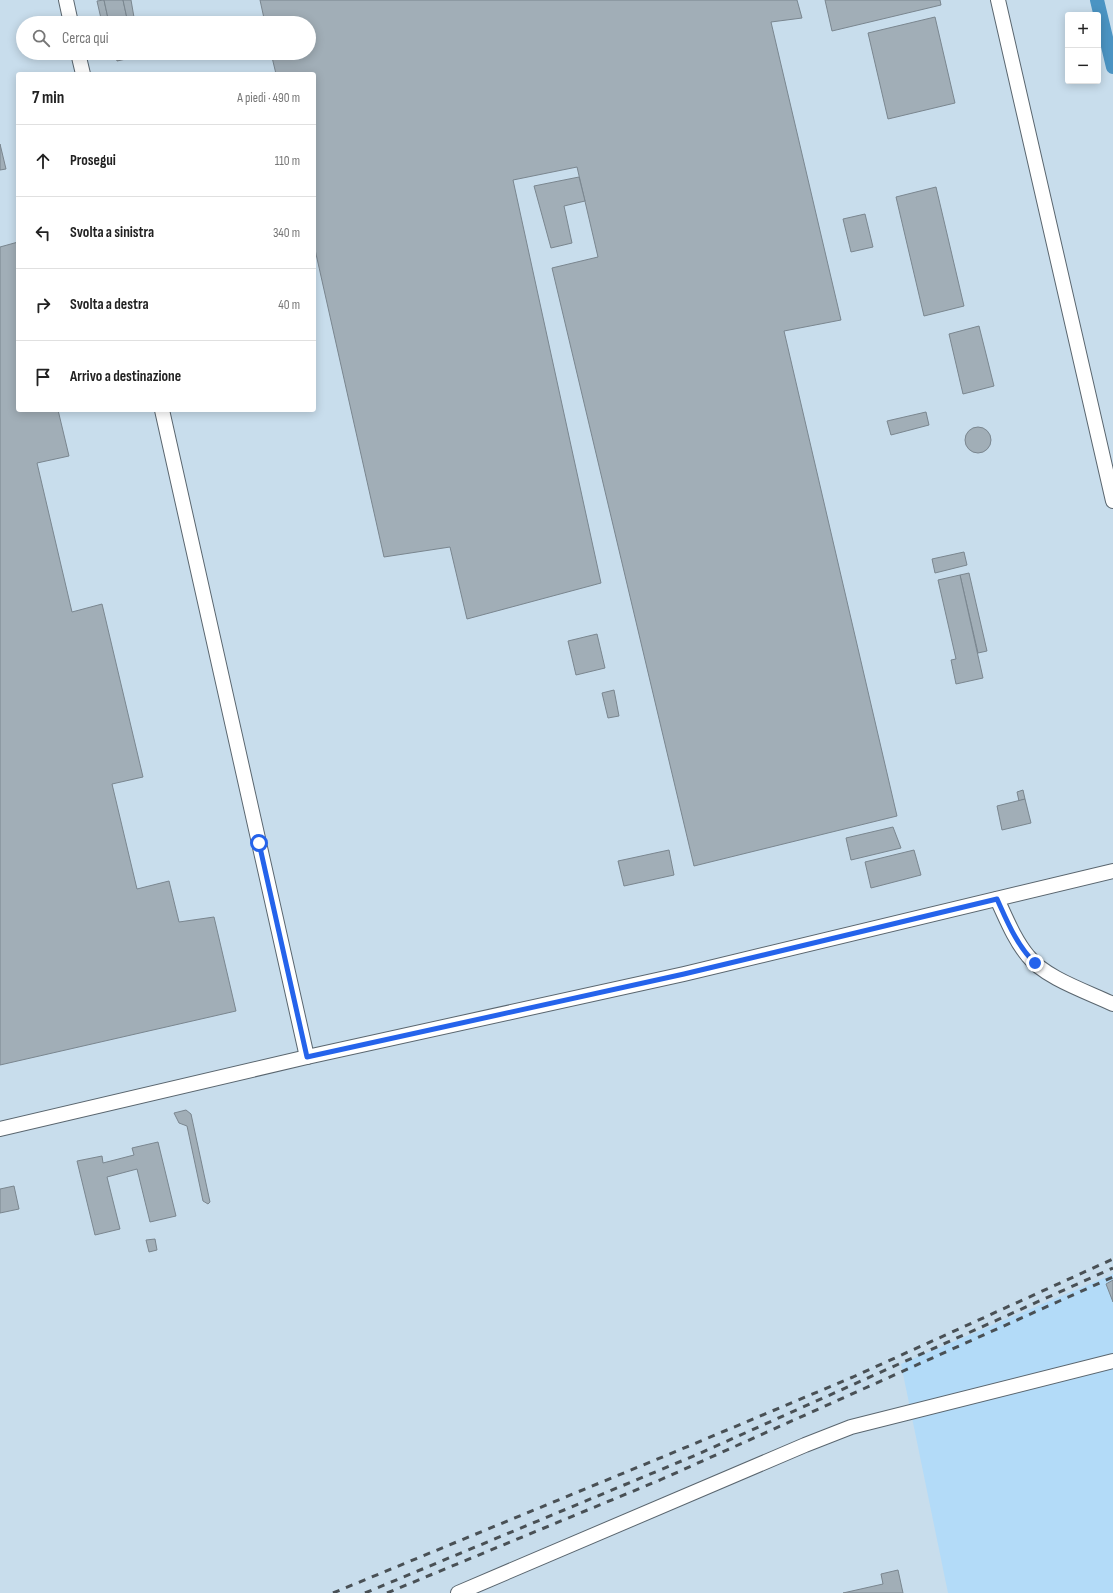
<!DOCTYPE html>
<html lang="it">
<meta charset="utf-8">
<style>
body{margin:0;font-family:"Sofia Sans Condensed",sans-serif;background:#f6f6f6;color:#222}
.controls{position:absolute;right:12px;top:12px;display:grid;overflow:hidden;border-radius:4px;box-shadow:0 2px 10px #0003}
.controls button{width:36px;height:36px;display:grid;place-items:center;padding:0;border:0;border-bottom:1px solid #e0e0e0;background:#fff;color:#222;font:20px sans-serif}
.stop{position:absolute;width:12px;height:12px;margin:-9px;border:3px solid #2563eb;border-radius:50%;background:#fff}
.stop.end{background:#2563eb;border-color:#fff;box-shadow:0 1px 4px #0008}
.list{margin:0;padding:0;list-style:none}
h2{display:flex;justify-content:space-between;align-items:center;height:52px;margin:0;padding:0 16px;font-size:17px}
h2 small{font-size:13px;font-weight:400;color:#767676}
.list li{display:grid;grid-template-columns:26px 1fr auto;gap:12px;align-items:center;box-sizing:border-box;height:72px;padding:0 16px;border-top:1px solid #e0e0e0}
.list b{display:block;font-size:15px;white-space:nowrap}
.list em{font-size:13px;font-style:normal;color:#767676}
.icon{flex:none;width:22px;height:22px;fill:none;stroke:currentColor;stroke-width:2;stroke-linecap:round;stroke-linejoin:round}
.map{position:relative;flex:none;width:1113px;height:1593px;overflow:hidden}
.search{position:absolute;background:#fff;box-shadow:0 2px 10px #0003;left:16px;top:16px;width:300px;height:44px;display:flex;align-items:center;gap:10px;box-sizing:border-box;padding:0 14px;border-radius:22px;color:#767676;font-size:15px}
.panel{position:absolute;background:#fff;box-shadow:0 2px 10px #0003;left:16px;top:72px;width:300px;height:340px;border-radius:4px}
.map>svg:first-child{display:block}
.built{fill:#c8ddec;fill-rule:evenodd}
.green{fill:#b3dbf8}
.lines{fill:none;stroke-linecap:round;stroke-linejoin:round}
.canal{stroke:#4b94c3;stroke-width:14}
.building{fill:#a1aeb7;stroke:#7a868f}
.minor-casing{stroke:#5a666f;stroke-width:16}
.minor{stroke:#fff;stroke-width:14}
.rail{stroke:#495055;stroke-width:3;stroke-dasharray:7 7;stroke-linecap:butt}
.route{stroke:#2563eb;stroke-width:5}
</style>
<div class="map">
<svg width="1113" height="1593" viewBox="0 0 1113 1593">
<rect width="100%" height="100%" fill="#d9e7f1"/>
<!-- built -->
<path class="built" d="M 0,0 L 1113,0 L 1113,1306 L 961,1593 L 0,1593 ZM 1068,15 L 1098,15 L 1098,81 L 1068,81 ZM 23,23 L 309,23 L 309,53 L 23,53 ZM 18,74 L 314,74 L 314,410 L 18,410 Z"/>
<!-- green -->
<polygon class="green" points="1113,1274 1113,1593 948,1593 901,1364"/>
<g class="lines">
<!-- canal -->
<polyline class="canal" points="1097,0 1113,67"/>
</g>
<!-- building -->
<g class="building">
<polygon points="104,0 109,23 102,23 97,1"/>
<polygon points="104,0 123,0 128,23 109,23"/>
<polygon points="123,0 131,0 135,23 128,23"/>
<polygon points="260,0 797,0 802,18 771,22 841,320 784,331 897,816 694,866 552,268 598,257 577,167 513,180 601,583 467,619 450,547 384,557 314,245 314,74 276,74 271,53 309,53 309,23 265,23"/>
<polygon points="825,0 940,0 941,5 832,31"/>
<polygon points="935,17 955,103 888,119 868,33"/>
<polygon points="115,53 134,53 135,57 117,61"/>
<polygon points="0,144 6,169 0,170"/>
<polygon points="579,177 585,201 564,206 572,243 551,248 534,186"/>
<polygon points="936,187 964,306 924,316 896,197"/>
<polygon points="865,214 873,247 851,252 843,219"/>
<polygon points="18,242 18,410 58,410 69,456 37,463 72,612 102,604 143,777 112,784 137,889 169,881 179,922 214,917 236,1011 0,1065 0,247"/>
<polygon points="979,326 994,386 963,394 949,334"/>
<polygon points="926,412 929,425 891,435 887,421"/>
<circle cx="978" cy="440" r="13"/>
<polygon points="964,552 967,565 935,573 932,559"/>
<polygon points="969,573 987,651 978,653 960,575"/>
<polygon points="960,575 983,678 956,684 951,660 956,659 938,580"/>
<polygon points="597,634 605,668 576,675 568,641"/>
<polygon points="614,690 619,716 608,718 602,693"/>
<polygon points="1023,790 1025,799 1019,801 1017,792"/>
<polygon points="1025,799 1031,823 1002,830 997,806"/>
<polygon points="893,827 901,848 851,860 846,838"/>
<polygon points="669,850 674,875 624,886 618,861"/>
<polygon points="914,850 921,875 871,888 865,862"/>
<polygon points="186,1110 191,1114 210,1202 208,1204 203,1201 187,1126 179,1123 174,1113"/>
<polygon points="158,1142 176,1216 150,1222 137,1169 107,1177 120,1229 95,1235 77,1161 102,1156 103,1163 134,1155 132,1148"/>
<polygon points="14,1186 19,1209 0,1213 0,1189"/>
<polygon points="155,1239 157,1250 149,1252 146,1240"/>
<polygon points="1113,1280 1113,1302 1106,1284"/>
<polygon points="898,1570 903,1593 843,1593 883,1584 881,1574"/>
</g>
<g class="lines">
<!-- minor casing -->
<g class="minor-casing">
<g id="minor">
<polyline points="66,0 71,23"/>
<polyline points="998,0 1113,501"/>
<polyline points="78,53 83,74"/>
<polyline points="162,410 307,1057"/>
<path d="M 997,899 C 1006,918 1014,939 1028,956 C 1045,978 1088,992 1113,1004"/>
<polyline points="0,1129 307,1057 684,974 1113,871"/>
<polyline points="458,1593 805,1445 851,1427 1113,1361"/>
</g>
</g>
<!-- minor -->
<use href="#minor" class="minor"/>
<!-- rail -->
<g class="rail">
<polyline points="333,1593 677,1451 853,1377 1113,1259"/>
<polyline points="365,1593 696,1455 1113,1268"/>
<polyline points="387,1593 660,1480 1113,1277"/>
</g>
</g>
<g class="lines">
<!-- route -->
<path class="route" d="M 259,843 L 307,1057 L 684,974 L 997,899 C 1007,921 1017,946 1035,963"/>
</g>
</svg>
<div class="controls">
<button>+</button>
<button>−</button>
</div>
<div class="stop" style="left:259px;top:843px"></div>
<div class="stop end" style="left:1035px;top:963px"></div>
<div class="search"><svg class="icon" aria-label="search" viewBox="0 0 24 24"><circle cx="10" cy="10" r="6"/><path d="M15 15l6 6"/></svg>Cerca qui</div>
<section class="panel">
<h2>7 min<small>A piedi · 490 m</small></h2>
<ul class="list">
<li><svg class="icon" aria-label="ahead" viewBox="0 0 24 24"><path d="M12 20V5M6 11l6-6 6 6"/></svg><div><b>Prosegui</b></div><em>110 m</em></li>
<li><svg class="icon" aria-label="left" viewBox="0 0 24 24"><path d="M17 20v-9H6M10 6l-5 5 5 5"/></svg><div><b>Svolta a sinistra</b></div><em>340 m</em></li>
<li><svg class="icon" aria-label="right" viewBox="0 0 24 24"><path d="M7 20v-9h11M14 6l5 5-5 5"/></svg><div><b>Svolta a destra</b></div><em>40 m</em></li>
<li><svg class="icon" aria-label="arrive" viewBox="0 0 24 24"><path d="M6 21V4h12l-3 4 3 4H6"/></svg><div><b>Arrivo a destinazione</b></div></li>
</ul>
</section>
</div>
